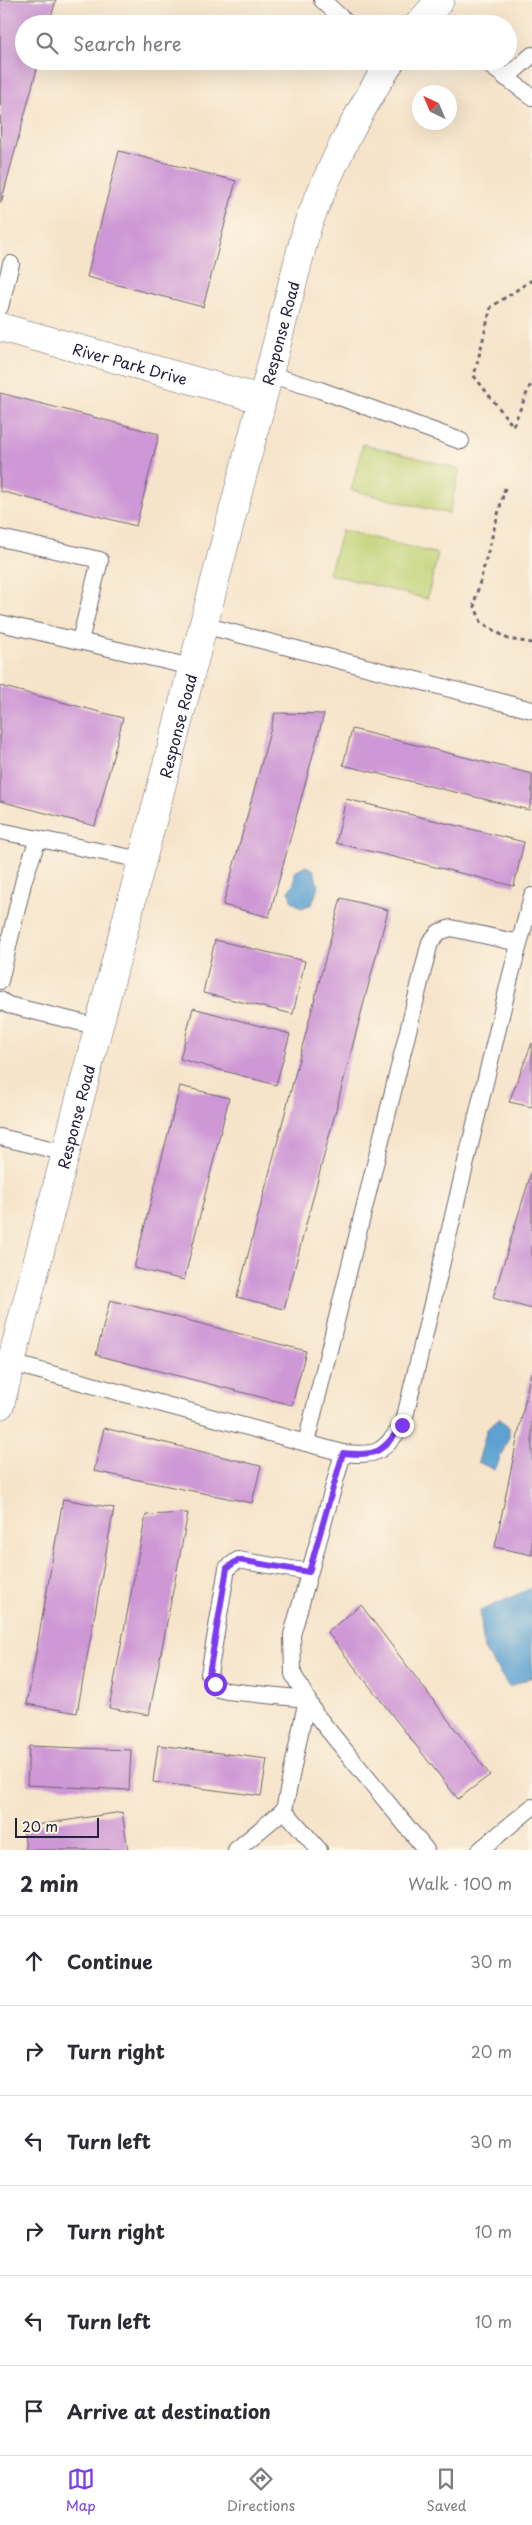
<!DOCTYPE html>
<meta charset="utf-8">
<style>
body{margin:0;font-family:"Playpen Sans",sans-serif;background:#f7f7f7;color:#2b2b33}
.compass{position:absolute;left:412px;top:85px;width:45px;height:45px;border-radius:50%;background:#fff;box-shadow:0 5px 20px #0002;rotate:316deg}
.scale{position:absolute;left:15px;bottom:12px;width:84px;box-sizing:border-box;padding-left:5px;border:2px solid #22223b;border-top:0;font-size:14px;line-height:18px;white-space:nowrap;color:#22223b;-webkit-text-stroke:4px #fcf5e5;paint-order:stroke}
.stop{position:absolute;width:15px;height:15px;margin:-11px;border:4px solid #7c3aed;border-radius:50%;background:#fff}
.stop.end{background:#7c3aed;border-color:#fff;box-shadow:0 1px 5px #0008}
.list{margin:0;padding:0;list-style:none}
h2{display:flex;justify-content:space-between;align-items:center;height:65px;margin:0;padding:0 20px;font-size:21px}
h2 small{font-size:16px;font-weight:400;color:#7c7c81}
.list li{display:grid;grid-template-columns:32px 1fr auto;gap:15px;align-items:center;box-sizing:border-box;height:90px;padding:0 20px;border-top:1px solid #e1e1e2}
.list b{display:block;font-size:19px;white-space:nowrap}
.list em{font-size:16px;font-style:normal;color:#7c7c81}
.icon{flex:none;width:28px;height:28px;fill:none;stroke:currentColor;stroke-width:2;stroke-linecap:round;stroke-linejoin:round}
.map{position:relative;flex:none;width:532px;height:1850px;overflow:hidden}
.search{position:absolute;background:#fff;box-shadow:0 5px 20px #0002;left:15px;right:15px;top:15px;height:55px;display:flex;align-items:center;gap:12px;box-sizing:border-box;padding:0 18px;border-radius:28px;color:#7c7c81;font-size:19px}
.sheet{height:605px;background:#fff}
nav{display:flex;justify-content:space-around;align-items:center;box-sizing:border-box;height:70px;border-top:1px solid #e1e1e2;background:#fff;font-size:14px;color:#7c7c81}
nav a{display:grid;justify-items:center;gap:2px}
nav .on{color:#7c3aed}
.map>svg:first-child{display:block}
.green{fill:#bfd275;stroke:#707a58}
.water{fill:#5da2d2;stroke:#406286}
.building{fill:#ce97d6}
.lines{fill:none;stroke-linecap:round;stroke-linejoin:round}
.service-casing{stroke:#6c666d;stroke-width:18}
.minor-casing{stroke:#6c666d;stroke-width:29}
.tertiary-casing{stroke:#6c666d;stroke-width:29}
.path{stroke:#6c666d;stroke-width:3;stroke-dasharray:4 4;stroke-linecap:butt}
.service{stroke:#fff;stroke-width:16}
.minor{stroke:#fff;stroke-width:28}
.tertiary{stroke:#fff;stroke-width:28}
.route{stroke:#7c3aed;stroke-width:6}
.labels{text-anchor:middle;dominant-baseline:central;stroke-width:4.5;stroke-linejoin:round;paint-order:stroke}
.street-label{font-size:15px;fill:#22223b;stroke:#fcf5e5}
</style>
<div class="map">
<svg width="532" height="1850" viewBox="0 0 532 1850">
<rect width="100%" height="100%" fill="#fcf5e5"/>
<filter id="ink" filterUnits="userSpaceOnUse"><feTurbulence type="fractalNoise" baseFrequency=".02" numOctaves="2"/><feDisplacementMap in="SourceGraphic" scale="10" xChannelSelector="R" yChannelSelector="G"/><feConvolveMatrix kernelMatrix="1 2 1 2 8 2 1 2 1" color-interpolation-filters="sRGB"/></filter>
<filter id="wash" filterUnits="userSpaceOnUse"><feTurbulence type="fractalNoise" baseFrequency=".0096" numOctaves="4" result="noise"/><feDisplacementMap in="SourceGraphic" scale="20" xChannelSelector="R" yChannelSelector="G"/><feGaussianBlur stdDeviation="1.12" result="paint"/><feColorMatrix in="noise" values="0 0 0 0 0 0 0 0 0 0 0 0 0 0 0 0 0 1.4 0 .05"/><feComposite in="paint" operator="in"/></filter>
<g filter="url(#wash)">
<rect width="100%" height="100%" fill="#f6e4ca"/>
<!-- green -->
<g class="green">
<polygon points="363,444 460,469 449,514 351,490"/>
<polygon points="342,530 438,554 427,599 329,574"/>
</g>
<!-- water -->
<g class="water">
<polygon points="306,866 314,870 318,887 312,904 301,908 291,900 289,890 294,884 295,872"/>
<polygon points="499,1418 509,1427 509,1437 495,1470 478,1462 487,1429"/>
<polygon points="532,1588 532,1677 509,1687 484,1649 480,1611"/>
</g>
<g id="blocks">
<!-- building -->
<g class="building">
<polygon points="0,0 56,0 49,24 24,24 24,61 39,61 1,203"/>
<polygon points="119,151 236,181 203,307 87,277"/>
<polygon points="0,393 159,434 136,526 0,491"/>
<polygon points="0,686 123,718 95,826 0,801"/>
<polygon points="275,713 324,714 269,917 223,905"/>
<polygon points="352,729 532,774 532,798 529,810 343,765"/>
<polygon points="346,799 524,842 514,886 336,843"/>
<polygon points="341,898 388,910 284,1309 237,1297"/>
<polygon points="215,940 305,961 293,1014 203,993"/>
<polygon points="193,1008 290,1034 276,1085 180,1059"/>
<polygon points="532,1043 532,1107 509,1102"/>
<polygon points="180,1086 229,1098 184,1280 134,1268"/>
<polygon points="532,1170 532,1309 493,1298"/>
<polygon points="110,1300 306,1351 292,1405 96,1355"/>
<polygon points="531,1372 532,1372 532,1555 495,1547"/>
<polygon points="104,1428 261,1466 252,1503 94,1471"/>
<polygon points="63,1499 114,1508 77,1713 27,1704"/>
<polygon points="188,1513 149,1715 109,1708 146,1515"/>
<polygon points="361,1605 490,1775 458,1799 327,1632"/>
<polygon points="158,1745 267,1759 261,1796 153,1782"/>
<polygon points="29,1746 131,1750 129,1790 27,1785"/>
<polygon points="122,1812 128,1850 26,1850 23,1827"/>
</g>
</g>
</g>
<g filter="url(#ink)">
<use href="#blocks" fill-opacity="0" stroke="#6c666d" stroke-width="1"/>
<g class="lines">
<!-- service casing -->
<g class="service-casing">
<g id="service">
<polyline points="322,0 348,24"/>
<polyline points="484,61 532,97"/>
<polyline points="506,78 532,55"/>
<polyline points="0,307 11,264"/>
<polyline points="268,374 320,390 461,441"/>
<polyline points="0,538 100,560 80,641"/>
<polyline points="0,623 192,667"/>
<polyline points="203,625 532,710"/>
<polyline points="0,831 142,860"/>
<polyline points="0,981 24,879 38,839"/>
<polyline points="0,1000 8,1005 99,1027"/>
<polyline points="0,1137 67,1153"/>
<path d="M 11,1363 L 343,1453 C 379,1456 381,1453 403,1425 L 510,978 L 532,896"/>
<polyline points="306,1443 430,942 439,932 451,928 519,943"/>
<polyline points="343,1453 292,1635 293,1674 316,1715 426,1850"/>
<polyline points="284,1810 319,1850"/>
<polyline points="236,1850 284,1810 307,1699 227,1691 218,1689 209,1674 227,1568 238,1560 309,1572"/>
<polyline points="480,1850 532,1807"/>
</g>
</g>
<!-- minor casing -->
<g class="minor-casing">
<g id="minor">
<path id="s1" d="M 0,327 L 261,399"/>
</g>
</g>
<!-- tertiary casing -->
<g class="tertiary-casing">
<g id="tertiary">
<polyline points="419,24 440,0"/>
<path id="s2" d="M 0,1405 L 308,224 C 332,164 356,115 391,61"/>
</g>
</g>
<!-- path -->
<g class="path">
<polyline points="532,280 491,307 474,376 513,426 532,381"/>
<polyline points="505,488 474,604 481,622 508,639 532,643"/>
</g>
<!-- service -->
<use href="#service" class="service"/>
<!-- minor -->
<use href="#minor" class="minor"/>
<!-- tertiary -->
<use href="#tertiary" class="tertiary"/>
</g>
</g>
<g class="lines" filter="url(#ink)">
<!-- route -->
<path class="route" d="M 215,1684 L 209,1674 L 227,1568 L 238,1560 L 309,1572 L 343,1453 C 378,1456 381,1453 402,1425"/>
</g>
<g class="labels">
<!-- street labels -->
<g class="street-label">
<text stroke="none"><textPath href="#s2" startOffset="1108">Response Road</textPath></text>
<text stroke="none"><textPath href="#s1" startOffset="135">River Park Drive</textPath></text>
<text stroke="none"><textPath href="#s2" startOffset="702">Response Road</textPath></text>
<text stroke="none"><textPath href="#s2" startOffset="298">Response Road</textPath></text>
</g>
</g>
</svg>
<svg class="compass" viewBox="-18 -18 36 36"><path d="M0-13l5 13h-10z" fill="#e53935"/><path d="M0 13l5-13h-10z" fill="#7c7c81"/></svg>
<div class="scale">20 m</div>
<div class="stop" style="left:215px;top:1684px"></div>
<div class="stop end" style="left:402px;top:1425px"></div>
<div class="search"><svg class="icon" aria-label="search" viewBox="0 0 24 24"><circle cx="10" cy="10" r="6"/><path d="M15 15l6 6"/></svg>Search here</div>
</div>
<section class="sheet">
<h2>2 min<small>Walk · 100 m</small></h2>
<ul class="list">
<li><svg class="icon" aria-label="ahead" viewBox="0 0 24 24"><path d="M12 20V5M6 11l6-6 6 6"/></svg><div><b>Continue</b></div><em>30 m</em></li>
<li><svg class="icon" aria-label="right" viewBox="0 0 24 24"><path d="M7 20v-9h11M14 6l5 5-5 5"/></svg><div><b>Turn right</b></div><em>20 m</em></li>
<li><svg class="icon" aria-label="left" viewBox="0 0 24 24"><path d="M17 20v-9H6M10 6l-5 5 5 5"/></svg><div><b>Turn left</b></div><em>30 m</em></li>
<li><svg class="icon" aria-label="right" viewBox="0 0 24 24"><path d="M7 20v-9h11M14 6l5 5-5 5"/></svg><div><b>Turn right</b></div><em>10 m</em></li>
<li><svg class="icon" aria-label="left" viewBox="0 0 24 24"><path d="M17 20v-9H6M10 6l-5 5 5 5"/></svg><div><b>Turn left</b></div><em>10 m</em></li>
<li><svg class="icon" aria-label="arrive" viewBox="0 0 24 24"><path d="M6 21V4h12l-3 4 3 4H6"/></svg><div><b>Arrive at destination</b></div></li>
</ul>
</section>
<nav>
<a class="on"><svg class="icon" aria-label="map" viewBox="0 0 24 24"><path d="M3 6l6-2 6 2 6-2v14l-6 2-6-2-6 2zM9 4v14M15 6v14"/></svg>Map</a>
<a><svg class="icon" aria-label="directions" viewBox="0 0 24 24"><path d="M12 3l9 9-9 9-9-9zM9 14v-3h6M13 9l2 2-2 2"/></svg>Directions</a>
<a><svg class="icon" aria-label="saved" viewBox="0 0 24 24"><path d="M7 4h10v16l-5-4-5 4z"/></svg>Saved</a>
</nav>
